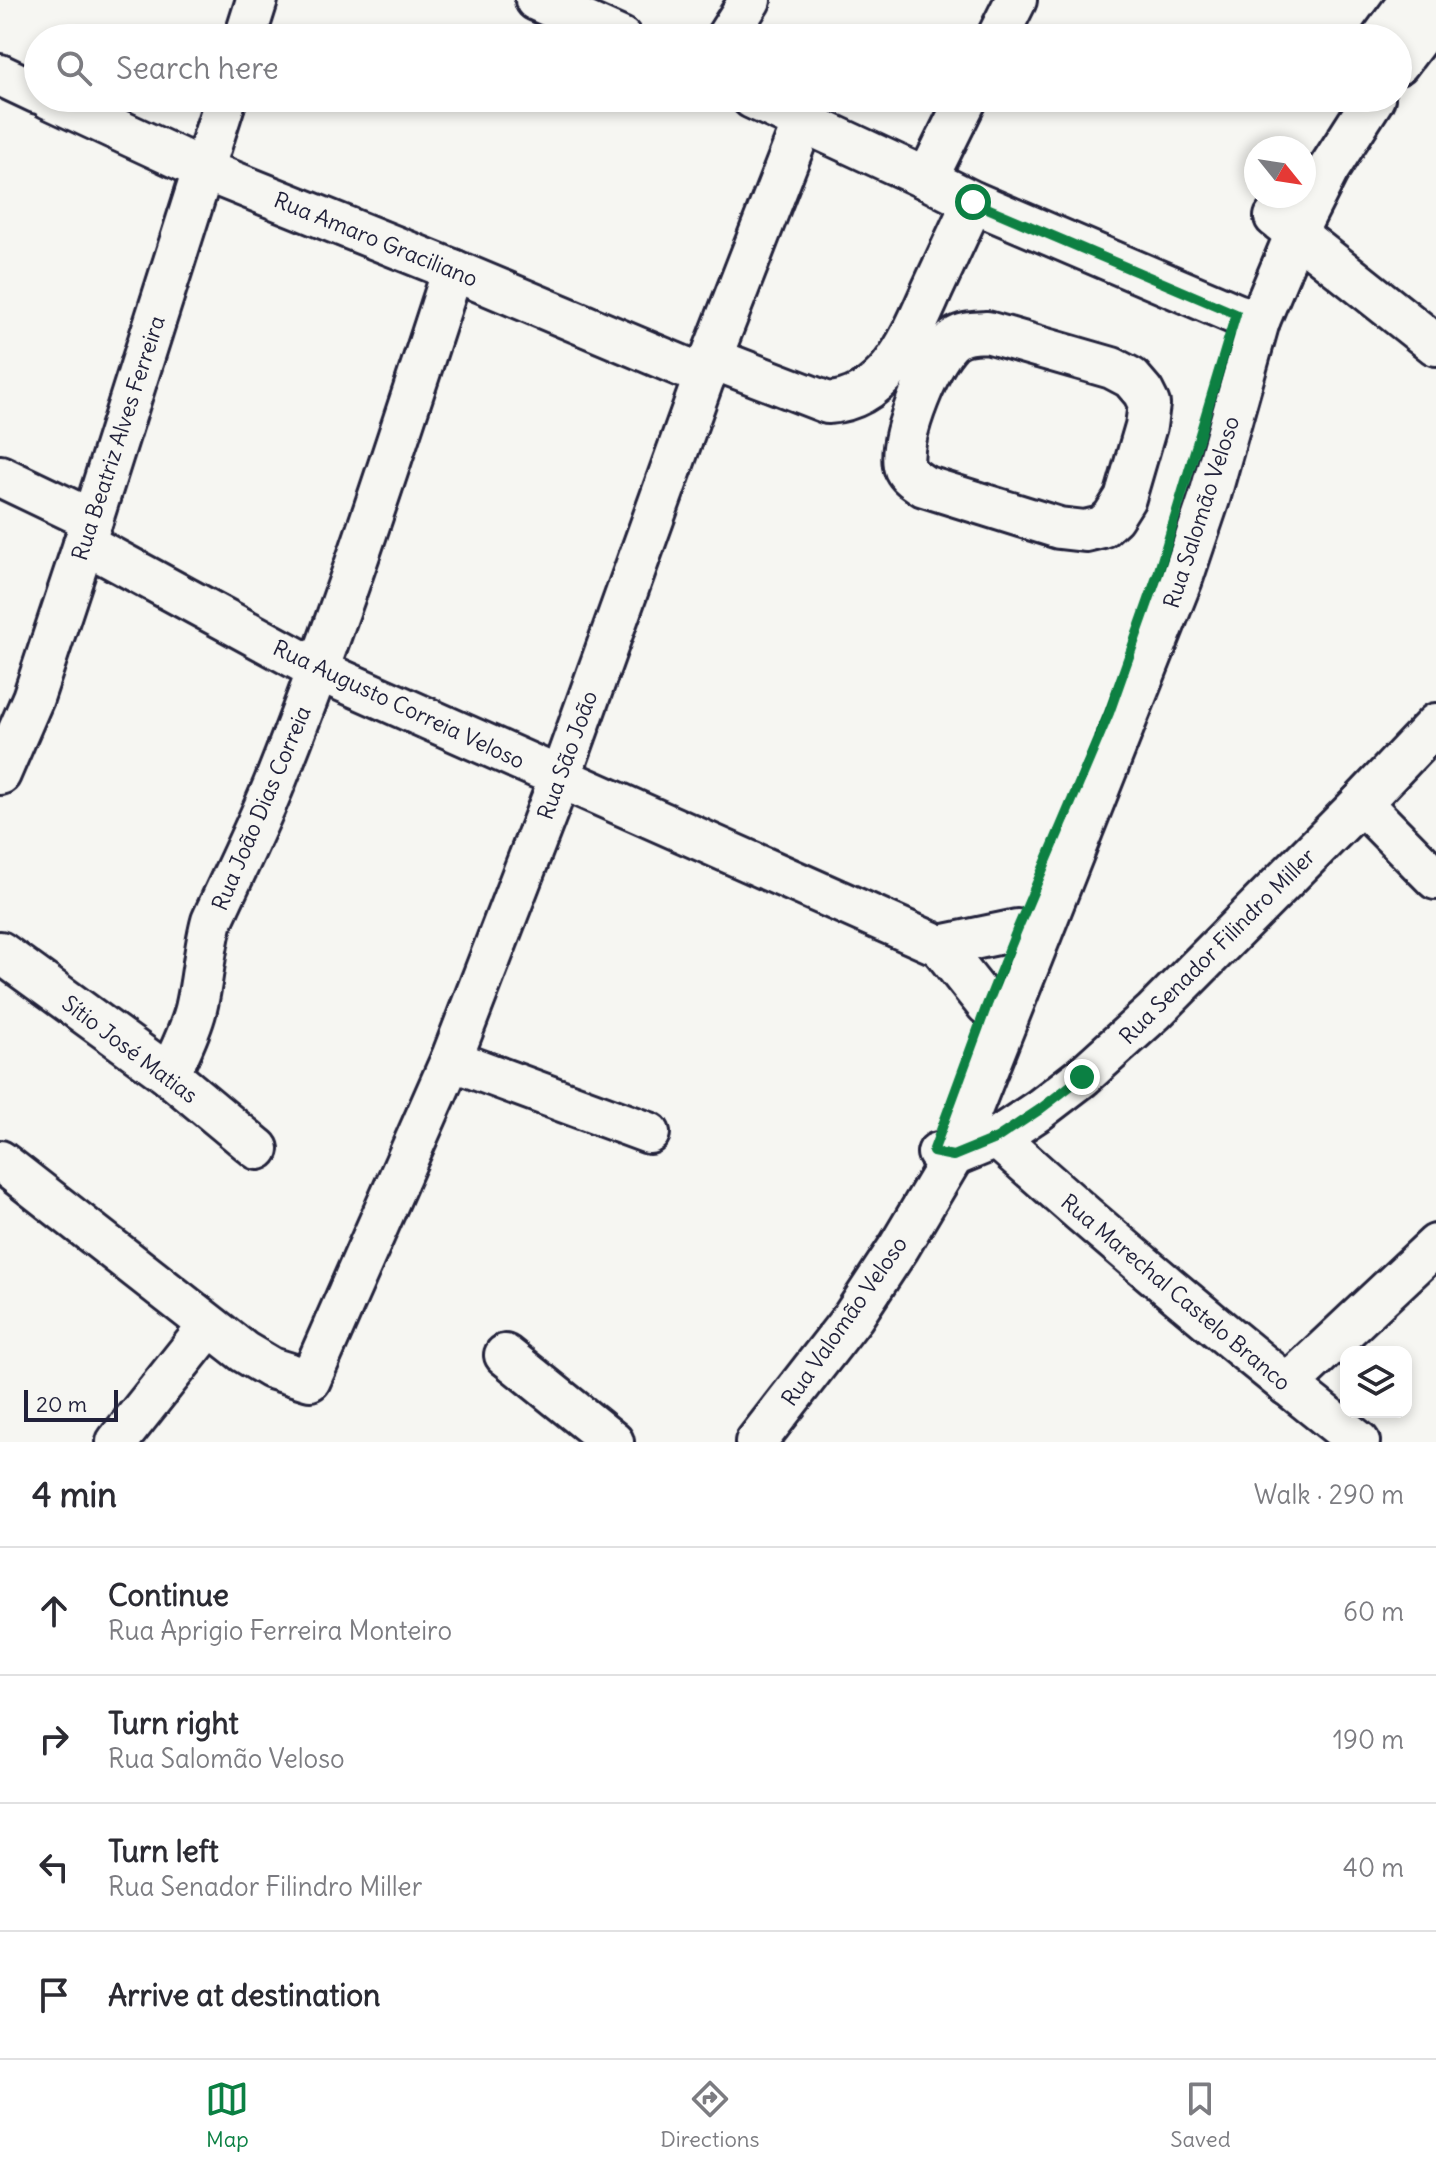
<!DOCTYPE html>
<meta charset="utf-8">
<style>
body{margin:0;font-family:Delius,sans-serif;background:#f2f2f3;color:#2b2b33}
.controls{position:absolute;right:24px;bottom:24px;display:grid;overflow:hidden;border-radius:16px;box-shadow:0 4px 12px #0003}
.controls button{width:72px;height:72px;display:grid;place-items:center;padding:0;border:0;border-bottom:2px solid #e1e1e2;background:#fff;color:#2b2b33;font:40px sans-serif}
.compass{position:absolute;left:1244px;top:136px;width:72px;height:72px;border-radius:50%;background:#fff;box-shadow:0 4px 12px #0003;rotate:120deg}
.scale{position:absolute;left:24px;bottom:20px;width:94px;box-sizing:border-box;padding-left:8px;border:4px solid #22223b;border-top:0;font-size:22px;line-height:28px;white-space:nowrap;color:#22223b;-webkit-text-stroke:6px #f6f6f2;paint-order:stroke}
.stop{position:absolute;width:24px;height:24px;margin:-18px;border:6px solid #0b8043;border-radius:50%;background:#fff}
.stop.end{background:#0b8043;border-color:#fff;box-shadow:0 2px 8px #0008}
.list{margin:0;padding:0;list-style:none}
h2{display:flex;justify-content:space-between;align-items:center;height:104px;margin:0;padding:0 32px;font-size:34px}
h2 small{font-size:26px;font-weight:400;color:#7c7c81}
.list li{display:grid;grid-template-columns:52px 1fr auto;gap:24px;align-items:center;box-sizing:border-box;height:128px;padding:0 32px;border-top:2px solid #e1e1e2}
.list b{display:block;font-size:30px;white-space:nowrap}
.list p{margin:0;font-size:26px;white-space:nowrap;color:#7c7c81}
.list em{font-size:26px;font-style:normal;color:#7c7c81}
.icon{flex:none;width:44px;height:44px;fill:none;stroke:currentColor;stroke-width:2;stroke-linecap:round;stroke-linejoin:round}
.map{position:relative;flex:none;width:1436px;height:1442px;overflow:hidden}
.search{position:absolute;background:#fff;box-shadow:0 4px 12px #0003;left:24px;right:24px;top:24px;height:88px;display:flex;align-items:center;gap:20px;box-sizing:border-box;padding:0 28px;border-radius:44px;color:#7c7c81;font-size:30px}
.sheet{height:616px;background:#fff}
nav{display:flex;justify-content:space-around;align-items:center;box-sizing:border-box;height:112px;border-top:2px solid #e1e1e2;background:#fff;font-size:22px;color:#7c7c81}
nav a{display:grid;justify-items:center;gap:4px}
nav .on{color:#0b8043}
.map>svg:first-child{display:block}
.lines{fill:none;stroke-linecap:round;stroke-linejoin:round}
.minor-casing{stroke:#22223b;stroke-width:46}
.minor{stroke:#f6f6f2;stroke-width:40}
.route{stroke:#0b8043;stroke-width:10}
.labels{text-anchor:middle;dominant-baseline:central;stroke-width:8;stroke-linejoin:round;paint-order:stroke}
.street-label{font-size:22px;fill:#22223b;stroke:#f6f6f2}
</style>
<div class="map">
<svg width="1436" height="1442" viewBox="0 0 1436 1442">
<rect width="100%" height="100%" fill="#f6f6f2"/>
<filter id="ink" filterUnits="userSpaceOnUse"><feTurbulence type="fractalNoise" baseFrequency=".0125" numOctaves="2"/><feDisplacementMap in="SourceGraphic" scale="16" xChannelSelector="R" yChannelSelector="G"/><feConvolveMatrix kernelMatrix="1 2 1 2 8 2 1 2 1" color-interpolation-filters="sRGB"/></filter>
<g filter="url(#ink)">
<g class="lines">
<!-- minor casing -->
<g class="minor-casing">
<g id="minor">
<polyline points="536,0 621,38"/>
<polyline points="245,38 257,0"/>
<polyline points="726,38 750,0"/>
<polyline points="997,38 1016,0"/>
<polyline points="1382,38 1410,0"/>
<polyline points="1398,64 1436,14"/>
<polyline points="0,75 38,93"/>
<polyline points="49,98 204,170 453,270 705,376"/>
<polyline points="752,98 927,179 973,202 1236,314 1259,321"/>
<polyline points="927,179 967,98"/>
<polyline points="1275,217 1436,345"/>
<path d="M 987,332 L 1112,368 L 1131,378 L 1143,392 L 1149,404 L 1146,426 L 1125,498 L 1113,517 L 1102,527 L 1085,531 L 1059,528 L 924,486 C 917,481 909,477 905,469 C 895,444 933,351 956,338 C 965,332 976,333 987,332 Z"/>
<path d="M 711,358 L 828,403 C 889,399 912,334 934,286 C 947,258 960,230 973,202"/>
<polyline points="0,476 92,520"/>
<polyline points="84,543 318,670 940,946 987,1005"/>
<polyline points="0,774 33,698 92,520 226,98"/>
<polyline points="1361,803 1436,879"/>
<polyline points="940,946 1017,930"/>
<polyline points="0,952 169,1075 258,1149"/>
<polyline points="451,1060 649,1133"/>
<path d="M 169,1075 C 179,1053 190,1033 196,1009 C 203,980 204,950 212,921 C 233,875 256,829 275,782 C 342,614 397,442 453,270"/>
<path d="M 997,1138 C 1114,1243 1235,1344 1359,1442"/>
<polyline points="938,1153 953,1156 997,1138 1039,1110 1082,1077 1154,1012 1361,803 1436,724"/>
<polyline points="0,1161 244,1352 271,1368 310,1380 451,1060 560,778 711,358 803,122"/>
<polyline points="505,1355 613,1442"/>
<polyline points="1287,1385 1436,1245"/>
<polyline points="117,1442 209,1326"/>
<polyline points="756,1442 853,1317 899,1247 953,1156 1182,579 1209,499 1259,321 1296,233 1328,170 1374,98"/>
</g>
</g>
<!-- minor -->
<use href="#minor" class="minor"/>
</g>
</g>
<g class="lines" filter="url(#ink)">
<!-- route -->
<polyline class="route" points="973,202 1236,314 1158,574 1109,713 1017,930 987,1005 933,1152 953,1156 997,1138 1039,1110 1082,1077"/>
</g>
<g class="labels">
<!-- street labels -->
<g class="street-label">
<text transform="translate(376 239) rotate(22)">Rua Amaro Graciliano</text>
<text transform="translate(118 438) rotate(-72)">Rua Beatriz Alves Ferreira</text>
<text transform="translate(1201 512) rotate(-72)">Rua Salomão Veloso</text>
<text transform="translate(399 704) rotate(25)">Rua Augusto Correia Veloso</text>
<text transform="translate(567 755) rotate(-70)">Rua São João</text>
<text transform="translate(261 808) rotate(-67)">Rua João Dias Correia</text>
<text transform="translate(1217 946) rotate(-45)">Rua Senador Filindro Miller</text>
<text transform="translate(130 1049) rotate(37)">Sítio José Matias</text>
<text transform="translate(1176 1292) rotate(40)">Rua Marechal Castelo Branco</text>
<text transform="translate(844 1321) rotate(-55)">Rua Valomão Veloso</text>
</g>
</g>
</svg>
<div class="controls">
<button><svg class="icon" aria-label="layers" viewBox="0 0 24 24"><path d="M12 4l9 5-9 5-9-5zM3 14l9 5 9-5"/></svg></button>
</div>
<svg class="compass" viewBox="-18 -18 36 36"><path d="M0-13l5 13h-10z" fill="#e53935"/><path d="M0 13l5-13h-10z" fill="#7c7c81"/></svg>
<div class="scale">20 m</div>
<div class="stop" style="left:973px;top:202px"></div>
<div class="stop end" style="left:1082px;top:1077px"></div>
<div class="search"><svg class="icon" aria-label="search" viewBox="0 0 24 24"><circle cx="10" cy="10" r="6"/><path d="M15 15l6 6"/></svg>Search here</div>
</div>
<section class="sheet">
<h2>4 min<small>Walk · 290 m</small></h2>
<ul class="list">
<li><svg class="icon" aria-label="ahead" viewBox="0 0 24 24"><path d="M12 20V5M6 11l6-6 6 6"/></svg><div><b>Continue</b><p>Rua Aprigio Ferreira Monteiro</p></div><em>60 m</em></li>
<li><svg class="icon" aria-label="right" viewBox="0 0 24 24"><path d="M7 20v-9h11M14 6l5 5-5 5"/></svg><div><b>Turn right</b><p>Rua Salomão Veloso</p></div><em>190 m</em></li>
<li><svg class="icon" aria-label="left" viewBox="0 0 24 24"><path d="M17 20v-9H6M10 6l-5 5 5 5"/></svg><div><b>Turn left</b><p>Rua Senador Filindro Miller</p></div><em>40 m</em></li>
<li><svg class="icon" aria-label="arrive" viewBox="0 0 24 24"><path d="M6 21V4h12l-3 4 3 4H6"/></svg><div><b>Arrive at destination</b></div></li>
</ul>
</section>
<nav>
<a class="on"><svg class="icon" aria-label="map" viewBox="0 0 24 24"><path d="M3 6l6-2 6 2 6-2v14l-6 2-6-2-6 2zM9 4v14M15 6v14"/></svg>Map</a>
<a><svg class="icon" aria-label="directions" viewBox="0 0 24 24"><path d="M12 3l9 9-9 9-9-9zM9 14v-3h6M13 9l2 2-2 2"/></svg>Directions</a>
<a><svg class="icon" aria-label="saved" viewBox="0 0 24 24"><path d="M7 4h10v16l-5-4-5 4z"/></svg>Saved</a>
</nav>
